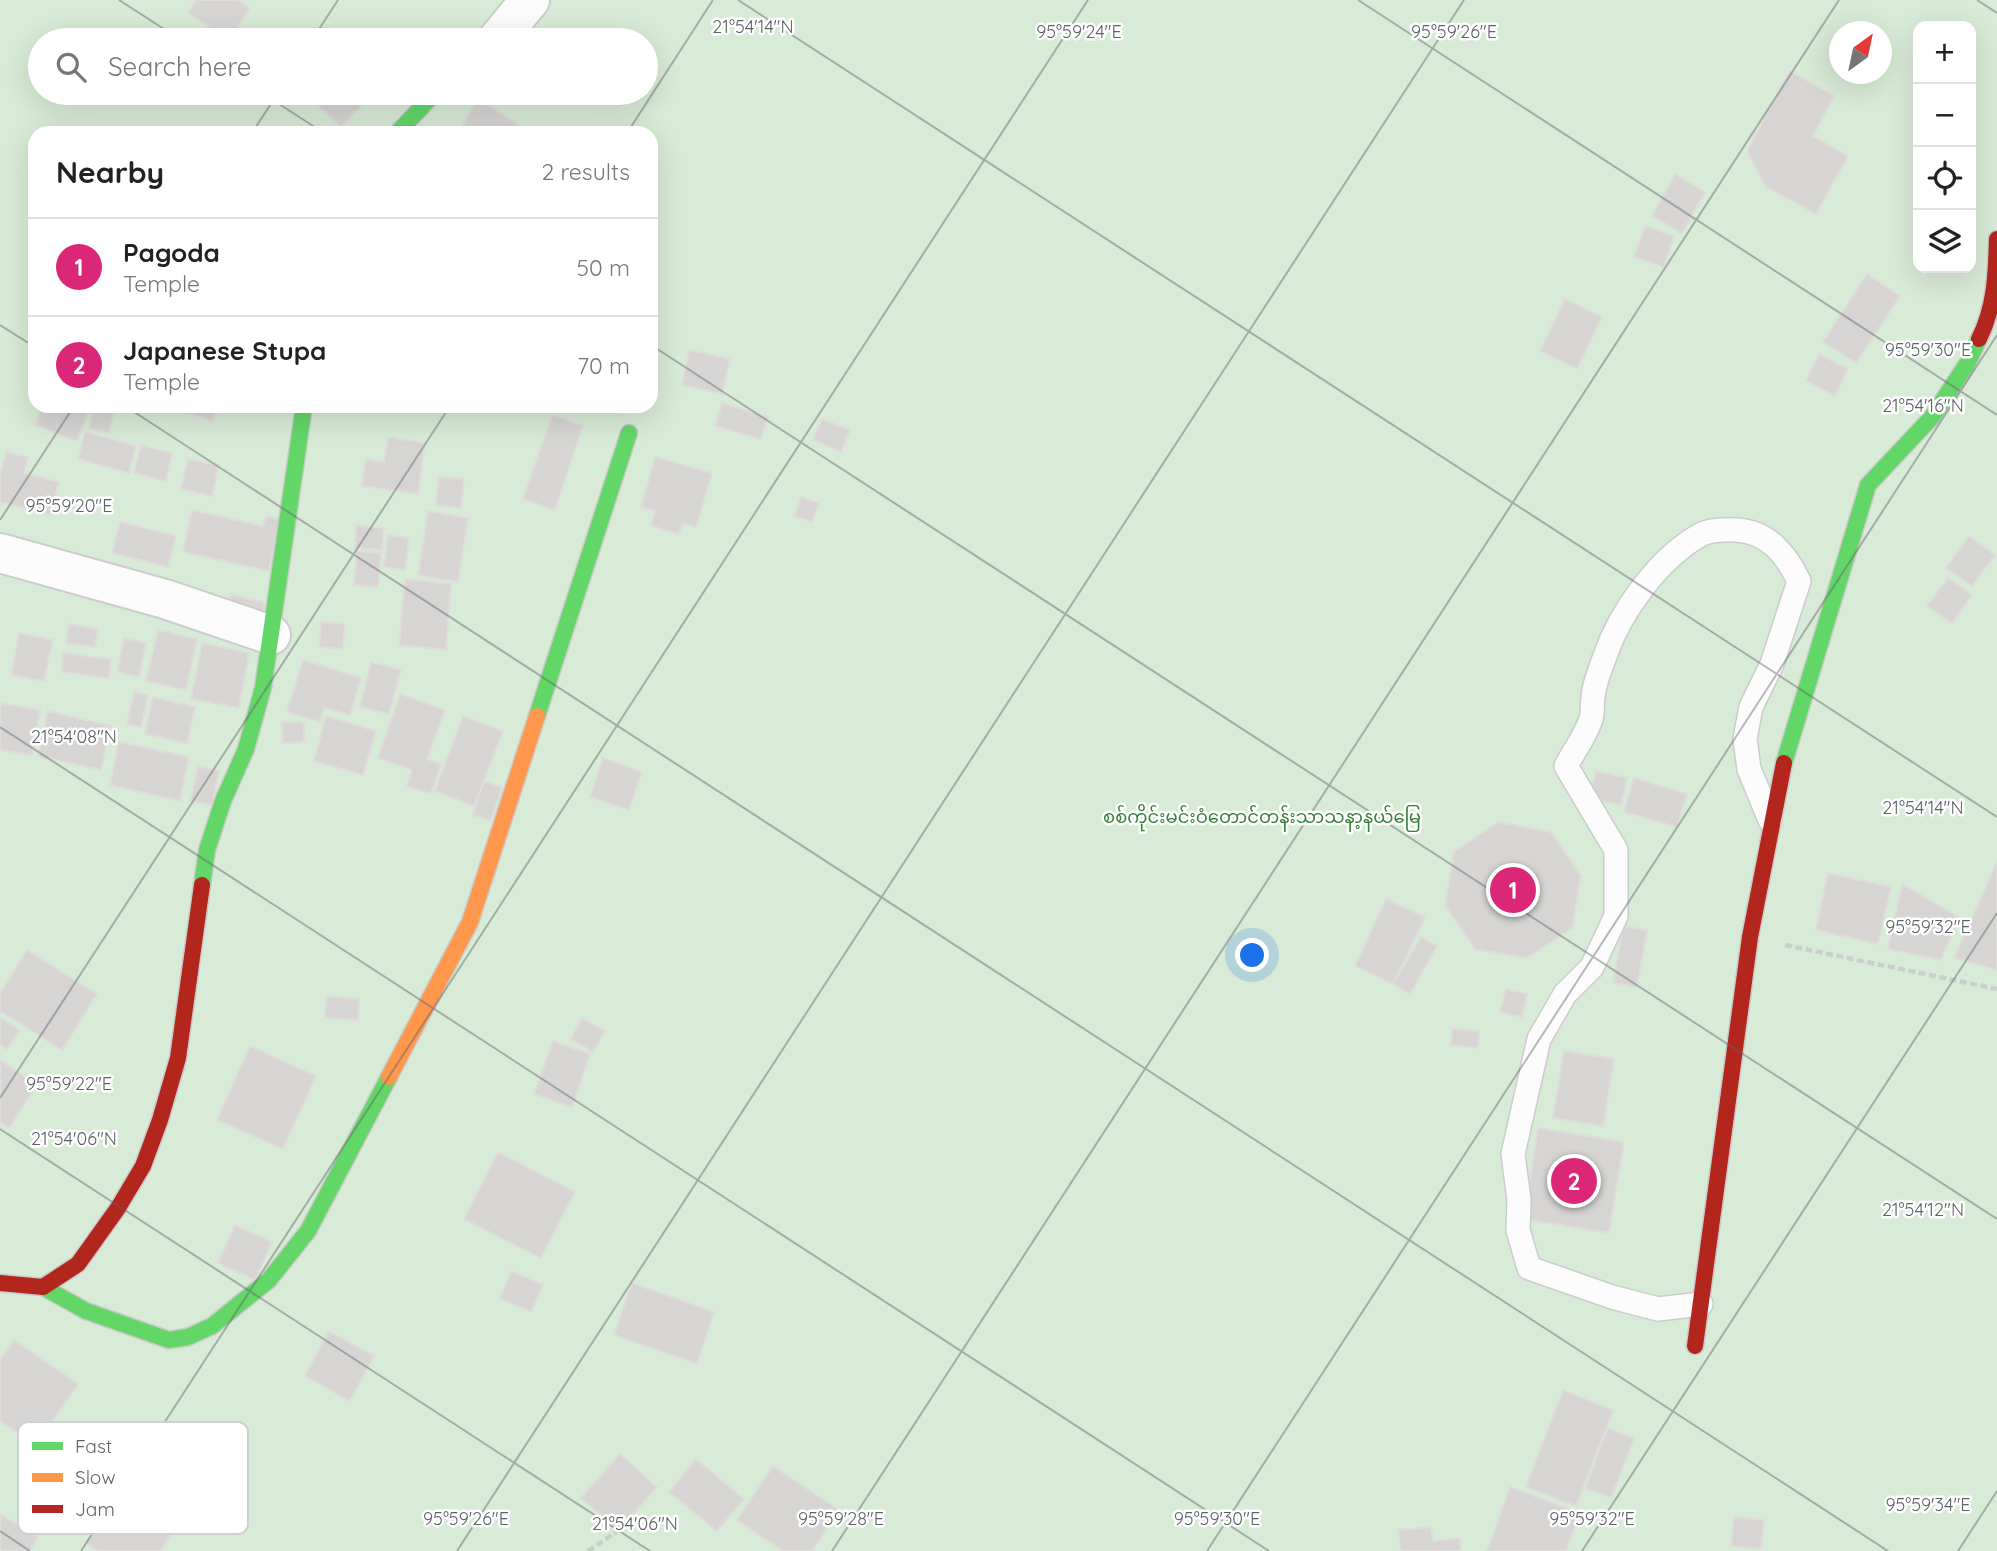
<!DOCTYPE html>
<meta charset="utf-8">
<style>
body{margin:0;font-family:Quicksand,"Noto Sans Myanmar",sans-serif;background:#f6f6f6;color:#222}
.controls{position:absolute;right:21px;top:21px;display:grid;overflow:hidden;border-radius:14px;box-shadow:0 7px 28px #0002}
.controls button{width:63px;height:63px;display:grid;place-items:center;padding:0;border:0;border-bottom:2px solid #e0e0e0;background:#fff;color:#222;font:35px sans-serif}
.compass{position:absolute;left:1829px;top:21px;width:63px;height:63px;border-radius:50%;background:#fff;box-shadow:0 7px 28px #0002;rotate:33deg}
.you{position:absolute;left:1253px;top:956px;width:24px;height:24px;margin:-18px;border:5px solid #fff;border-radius:50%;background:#1a73e8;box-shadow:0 0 0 10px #1a73e833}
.badge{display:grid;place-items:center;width:46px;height:46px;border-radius:50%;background:#db2777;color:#fff;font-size:23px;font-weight:700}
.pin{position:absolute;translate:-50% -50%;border:4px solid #fff;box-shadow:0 2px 7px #0006}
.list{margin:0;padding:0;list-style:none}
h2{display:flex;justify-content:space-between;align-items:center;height:91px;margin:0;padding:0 28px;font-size:30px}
h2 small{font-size:23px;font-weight:400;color:#767676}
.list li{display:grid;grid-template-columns:46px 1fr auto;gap:21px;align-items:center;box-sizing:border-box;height:98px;padding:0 28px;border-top:2px solid #e0e0e0}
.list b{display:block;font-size:26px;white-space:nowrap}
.list p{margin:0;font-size:23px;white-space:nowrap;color:#767676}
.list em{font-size:23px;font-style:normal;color:#767676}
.icon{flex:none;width:38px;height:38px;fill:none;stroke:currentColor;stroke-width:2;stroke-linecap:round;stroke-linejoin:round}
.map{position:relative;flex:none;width:1997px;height:1551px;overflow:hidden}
.search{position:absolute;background:#fff;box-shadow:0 7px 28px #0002;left:28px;top:28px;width:630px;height:77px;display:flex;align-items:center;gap:18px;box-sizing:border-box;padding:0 24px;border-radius:38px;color:#767676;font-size:26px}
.panel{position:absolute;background:#fff;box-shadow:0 7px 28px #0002;left:28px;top:126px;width:630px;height:287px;border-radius:21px}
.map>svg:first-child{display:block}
.green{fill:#d8ebd6;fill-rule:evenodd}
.building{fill:#d6d5d3;stroke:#deddd9;stroke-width:2}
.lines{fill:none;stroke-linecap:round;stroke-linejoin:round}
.lane-casing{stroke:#cbcccc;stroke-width:26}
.street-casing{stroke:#cbcccc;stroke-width:42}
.fast-casing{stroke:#cacacb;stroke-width:19}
.slow-casing{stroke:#cacacb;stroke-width:19}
.jam-casing{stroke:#cacacb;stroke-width:19}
.path{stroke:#cacfcc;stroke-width:4.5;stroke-dasharray:7 3.5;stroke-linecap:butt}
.lane{stroke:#fdfcfc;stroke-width:23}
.street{stroke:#fdfcfc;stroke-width:38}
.fast{stroke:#63d668;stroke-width:16}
.slow{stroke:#ff974d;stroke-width:16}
.jam{stroke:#b3261e;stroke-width:16}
.ticks{fill:none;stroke:#5f6368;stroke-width:2;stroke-opacity:0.45}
.labels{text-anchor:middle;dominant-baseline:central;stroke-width:5;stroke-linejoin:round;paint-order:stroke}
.park-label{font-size:18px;fill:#348238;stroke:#fff}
.key{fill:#fff;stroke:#cfd0d2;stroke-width:2}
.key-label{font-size:19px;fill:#5f6368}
.ticks-label{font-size:18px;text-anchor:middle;fill:#5f6368;stroke:#fff;stroke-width:5;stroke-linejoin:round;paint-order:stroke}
</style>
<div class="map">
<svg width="1997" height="1551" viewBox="0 0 1997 1551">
<rect width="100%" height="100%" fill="#efeeea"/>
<!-- green -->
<path class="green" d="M 0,0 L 1997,0 L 1997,1551 L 0,1551 ZM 1918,26 L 1971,26 L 1971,268 L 1918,268 ZM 1840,32 L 1882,32 L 1882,74 L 1840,74 ZM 40,40 L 646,40 L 646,93 L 40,93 ZM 35,133 L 651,133 L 651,406 L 35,406 Z"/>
<!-- building -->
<g class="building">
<polygon points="196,0 238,0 250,8 229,40 188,13"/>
<polygon points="1790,71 1834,96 1813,136 1848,156 1816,214 1766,187 1747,151"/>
<polygon points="329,93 351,93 363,104 341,127 318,105"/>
<polygon points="478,99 533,133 458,133"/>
<polygon points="1675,174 1705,192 1682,233 1652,216"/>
<polygon points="1645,226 1674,236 1664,267 1634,257"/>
<polygon points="1867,274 1900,296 1856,363 1823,342"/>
<polygon points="1565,299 1602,317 1577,369 1540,351"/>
<polygon points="689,350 730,359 722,394 682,385"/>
<polygon points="1819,354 1848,369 1835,396 1806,381"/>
<polygon points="722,403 768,417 761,439 715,426"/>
<polygon points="42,406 68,406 88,413 77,441 35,425"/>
<polygon points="94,406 115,406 109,433 89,429"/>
<polygon points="166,406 217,406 212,421"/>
<polygon points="552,415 583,425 555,510 523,499"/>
<polygon points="822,419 850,430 841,452 813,440"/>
<polygon points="85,432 136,446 129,473 78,459"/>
<polygon points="388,437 425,443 418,494 362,486 366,459 384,462"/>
<polygon points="141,445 172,453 166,481 134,473"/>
<polygon points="6,452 28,457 24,473 59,482 51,515 0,502 0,475"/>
<polygon points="655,457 712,473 696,527 683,523 679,534 651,526 655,511 641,507"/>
<polygon points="188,459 219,465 212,496 181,489"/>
<polygon points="439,477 464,479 461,508 436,505"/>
<polygon points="801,497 819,503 812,522 794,516"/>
<polygon points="192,510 263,526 266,516 281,519 269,571 183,552"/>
<polygon points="428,511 468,518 458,582 418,575"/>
<polygon points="120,522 176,536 168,567 112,553"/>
<polygon points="356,525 384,528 382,550 355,548"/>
<polygon points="388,535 409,538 405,570 384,567"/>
<polygon points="1969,536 1995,555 1972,586 1946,568"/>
<polygon points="357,551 381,553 378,587 354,585"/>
<polygon points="1948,578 1972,595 1952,623 1927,606"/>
<polygon points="405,579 451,584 446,650 399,645"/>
<polygon points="231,594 265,603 259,626 225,617"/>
<polygon points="321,622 345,624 343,649 319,647"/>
<polygon points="69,624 98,629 95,647 66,643"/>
<polygon points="158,630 197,639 186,690 146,681"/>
<polygon points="19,633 53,640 44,681 11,675"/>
<polygon points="124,638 146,643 139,677 117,672"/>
<polygon points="202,643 249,653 239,708 191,699"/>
<polygon points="63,653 111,659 109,678 62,672"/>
<polygon points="303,660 361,678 350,715 324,708 320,722 287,712"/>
<polygon points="371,662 401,670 389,714 360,707"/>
<polygon points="134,692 148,695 141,727 127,724"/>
<polygon points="400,694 445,710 427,759 441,764 431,794 407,786 412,770 378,758"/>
<polygon points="153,697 195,707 187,743 145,734"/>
<polygon points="0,703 40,710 32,755 0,750"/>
<polygon points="48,711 111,726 101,770 38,756"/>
<polygon points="326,716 376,731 363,775 314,761"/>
<polygon points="463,716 503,731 474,806 435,791"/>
<polygon points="282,722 304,722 304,742 283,743"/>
<polygon points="119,742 189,757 180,801 110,785"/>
<polygon points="603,758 642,772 629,810 590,797"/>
<polygon points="198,766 219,771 212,805 190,801"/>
<polygon points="1596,771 1627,778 1621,805 1590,798"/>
<polygon points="1634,778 1687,794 1677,827 1624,812"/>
<polygon points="484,781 502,787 491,821 473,815"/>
<polygon points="1498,822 1551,832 1581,876 1572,928 1527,958 1475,949 1445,905 1454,852"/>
<polygon points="1997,862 1997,970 1954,958"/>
<polygon points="1828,873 1891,887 1878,944 1816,930"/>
<polygon points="1902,884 1959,917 1941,960 1888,949"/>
<polygon points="1386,899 1425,917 1393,984 1355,966"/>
<polygon points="1623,926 1647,930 1637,987 1613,983"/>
<polygon points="1421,937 1437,946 1410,994 1393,984"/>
<polygon points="27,950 97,994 62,1050 0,1011 0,993"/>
<polygon points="1506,989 1527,994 1522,1017 1500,1012"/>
<polygon points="327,996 359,999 358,1020 325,1018"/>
<polygon points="0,1017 20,1030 7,1049 0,1045"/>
<polygon points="582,1018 605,1031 593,1052 571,1039"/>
<polygon points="1452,1029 1479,1031 1478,1048 1451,1045"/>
<polygon points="553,1041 590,1054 572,1107 534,1094"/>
<polygon points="250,1046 316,1076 283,1149 217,1120"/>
<polygon points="1564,1051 1614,1059 1603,1126 1553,1118"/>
<polygon points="0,1060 37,1084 9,1128 0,1122"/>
<polygon points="1538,1128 1624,1142 1609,1233 1524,1219"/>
<polygon points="498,1152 575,1192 541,1258 464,1219"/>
<polygon points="235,1225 272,1242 255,1280 218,1263"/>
<polygon points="511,1271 543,1285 531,1312 500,1298"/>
<polygon points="632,1283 714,1312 697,1364 614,1335"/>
<polygon points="329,1331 374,1356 350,1401 305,1376"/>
<polygon points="14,1340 78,1384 36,1445 0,1421 0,1360"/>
<polygon points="1563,1390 1613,1410 1576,1506 1526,1487"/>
<polygon points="1608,1428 1634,1438 1611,1498 1585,1488"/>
<polygon points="620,1454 657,1487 618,1531 581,1498"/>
<polygon points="696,1459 744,1499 717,1531 669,1492"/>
<polygon points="773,1466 839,1510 812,1551 783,1551 737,1520"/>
<polygon points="1510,1487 1580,1513 1566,1551 1487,1551"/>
<polygon points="119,1495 173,1532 160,1551 98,1551 86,1543"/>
<polygon points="0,1514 38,1537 30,1551 0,1551"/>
<polygon points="1734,1517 1764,1520 1761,1549 1731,1546"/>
<polygon points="1431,1527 1433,1541 1460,1538 1461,1551 1401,1551 1398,1530"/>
</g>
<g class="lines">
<!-- lane casing -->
<g class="lane-casing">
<path id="lane" d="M 1701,1304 L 1658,1309 L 1612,1297 L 1529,1268 L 1518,1230 L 1519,1200 L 1513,1154 L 1539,1039 L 1565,994 L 1592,967 L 1616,916 L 1616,850 L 1566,766 C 1574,751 1586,735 1591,719 C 1593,712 1592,704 1593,697 C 1594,684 1600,669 1605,656 C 1620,612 1658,559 1700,535 C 1709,530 1726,529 1737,530 C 1768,532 1786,554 1799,581 L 1772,664 L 1751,707 L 1745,739 L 1749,769 L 1770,820"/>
</g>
<!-- street casing -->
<g class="street-casing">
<g id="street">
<polyline points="497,40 530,0"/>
<polyline points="0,553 165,599 271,635"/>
</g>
</g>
<!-- fast casing -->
<g class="fast-casing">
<g id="fast">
<polyline points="397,133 435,93"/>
<polyline points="537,716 629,433"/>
<polyline points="1784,763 1868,485 1932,417 1967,364 1979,339"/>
<polyline points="202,885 207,850 223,801 246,749 263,688 304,406"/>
<polyline points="43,1287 86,1311 169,1340 188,1337 212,1326 269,1280 308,1231 389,1077"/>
</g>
</g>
<!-- slow casing -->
<g class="slow-casing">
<polyline id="slow" points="389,1077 470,922 537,716"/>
</g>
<!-- jam casing -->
<g class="jam-casing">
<g id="jam">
<path d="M 1979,339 C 1995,307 1996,275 1997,239"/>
<polyline points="0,1283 43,1287 78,1264 118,1208 143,1166 160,1120 178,1058 202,885"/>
<polyline points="1695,1346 1750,937 1784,763"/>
</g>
</g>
<!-- path -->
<g class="path">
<polyline points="1785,945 1997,989"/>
<polyline points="588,1551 618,1531 633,1517"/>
</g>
<!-- lane -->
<use href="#lane" class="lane"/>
<!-- street -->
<use href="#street" class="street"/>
<!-- fast -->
<use href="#fast" class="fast"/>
<!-- slow -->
<use href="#slow" class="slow"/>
<!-- jam -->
<use href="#jam" class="jam"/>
</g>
<!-- ticks -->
<path class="ticks" d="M 119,0 L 181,40M 738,0 L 1997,817M 1358,0 L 1997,415M 1977,0 L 1997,13M 312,40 L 338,0M 262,93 L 324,133M 252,133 L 278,93M 627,133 L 713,0M 0,325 L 35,347M 651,345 L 1997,1219M 125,406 L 1888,1551M 0,520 L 74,406M 0,727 L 1269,1551M 0,1098 L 450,406M 0,1129 L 650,1551M 0,1531 L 30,1551M 81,1551 L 1088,0M 457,1551 L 1464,0M 832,1551 L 1839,0M 1207,1551 L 1997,335M 1582,1551 L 1997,913M 1958,1551 L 1997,1491"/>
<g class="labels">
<!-- park labels -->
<g class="park-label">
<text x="1262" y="816">စစ်ကိုင်းမင်းဝံတောင်တန်းသာသနာ့နယ်မြေ</text>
</g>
</g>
<!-- legend -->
<rect x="18" y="1422" width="230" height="112" rx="10" class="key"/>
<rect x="32" y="1442" width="31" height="8" fill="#63d668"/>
<rect x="32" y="1473" width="31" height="9" fill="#ff974d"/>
<rect x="32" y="1505" width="31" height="8" fill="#b3261e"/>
<g class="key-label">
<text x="75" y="1453">Fast</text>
<text x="75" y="1484">Slow</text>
<text x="75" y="1516">Jam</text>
</g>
<g class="ticks-label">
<text x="753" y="33">21°54'14"N</text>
<text x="1079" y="38">95°59'24"E</text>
<text x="1454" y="38">95°59'26"E</text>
<text x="1928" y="356">95°59'30"E</text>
<text x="1923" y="412">21°54'16"N</text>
<text x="69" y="512">95°59'20"E</text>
<text x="74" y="743">21°54'08"N</text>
<text x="1923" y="814">21°54'14"N</text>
<text x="1928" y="933">95°59'32"E</text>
<text x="69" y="1090">95°59'22"E</text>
<text x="74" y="1145">21°54'06"N</text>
<text x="1923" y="1216">21°54'12"N</text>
<text x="1928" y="1511">95°59'34"E</text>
<text x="466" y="1525">95°59'26"E</text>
<text x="841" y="1525">95°59'28"E</text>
<text x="1217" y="1525">95°59'30"E</text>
<text x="1592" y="1525">95°59'32"E</text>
<text x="635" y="1530">21°54'06"N</text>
</g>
</svg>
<div class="controls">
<button>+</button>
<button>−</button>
<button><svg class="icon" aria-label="locate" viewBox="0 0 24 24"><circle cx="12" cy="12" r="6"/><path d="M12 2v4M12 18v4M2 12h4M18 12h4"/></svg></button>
<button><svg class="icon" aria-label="layers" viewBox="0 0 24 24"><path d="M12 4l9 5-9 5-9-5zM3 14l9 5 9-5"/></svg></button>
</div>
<svg class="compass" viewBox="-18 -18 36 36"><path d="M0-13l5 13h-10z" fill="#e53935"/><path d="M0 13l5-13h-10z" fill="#767676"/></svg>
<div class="you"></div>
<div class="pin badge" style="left:1513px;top:890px">1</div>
<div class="pin badge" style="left:1574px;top:1181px">2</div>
<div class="search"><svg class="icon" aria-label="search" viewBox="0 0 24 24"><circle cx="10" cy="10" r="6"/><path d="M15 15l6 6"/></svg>Search here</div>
<section class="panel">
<h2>Nearby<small>2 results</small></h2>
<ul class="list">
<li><span class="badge">1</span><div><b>Pagoda</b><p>Temple</p></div><em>50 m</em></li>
<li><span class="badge">2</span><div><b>Japanese Stupa</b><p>Temple</p></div><em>70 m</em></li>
</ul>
</section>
</div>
